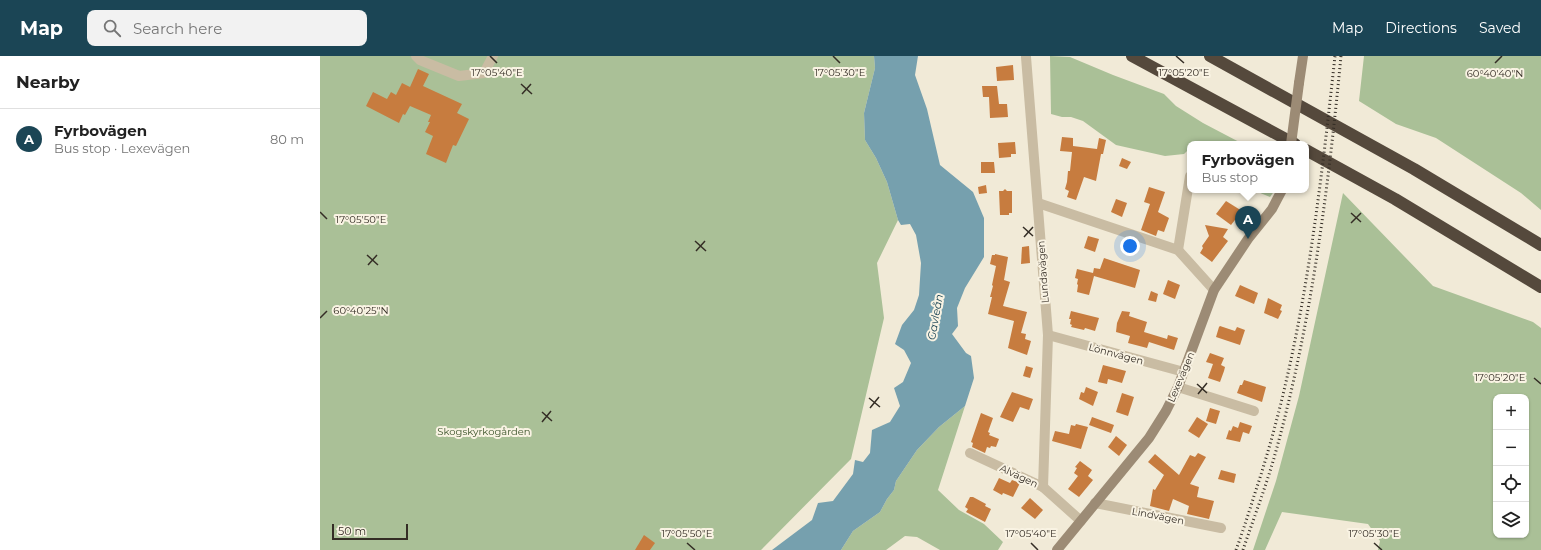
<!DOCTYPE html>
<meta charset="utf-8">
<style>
body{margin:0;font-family:Montserrat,sans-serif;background:#f2f2f2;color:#222}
.controls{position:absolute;right:12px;bottom:12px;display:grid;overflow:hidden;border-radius:8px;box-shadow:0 1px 3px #0004}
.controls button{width:36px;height:36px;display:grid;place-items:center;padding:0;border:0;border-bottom:1px solid #e0e0e0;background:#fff;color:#222;font:20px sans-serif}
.scale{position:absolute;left:12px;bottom:10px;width:76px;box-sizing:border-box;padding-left:4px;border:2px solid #342d25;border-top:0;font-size:11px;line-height:14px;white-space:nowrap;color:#342d25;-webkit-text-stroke:3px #f9f3e3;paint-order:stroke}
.you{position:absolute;left:810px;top:190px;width:14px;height:14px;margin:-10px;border:3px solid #fff;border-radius:50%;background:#1a73e8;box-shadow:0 0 0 6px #1a73e833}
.badge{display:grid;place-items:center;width:26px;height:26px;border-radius:50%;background:#1b4555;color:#fff;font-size:13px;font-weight:700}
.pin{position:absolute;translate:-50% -33px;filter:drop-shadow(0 1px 2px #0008)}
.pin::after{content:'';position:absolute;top:21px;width:14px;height:12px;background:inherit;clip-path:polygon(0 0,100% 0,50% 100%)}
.popup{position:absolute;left:867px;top:85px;width:122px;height:52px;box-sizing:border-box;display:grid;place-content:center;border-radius:8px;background:#fff;filter:drop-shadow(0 1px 3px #0005);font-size:13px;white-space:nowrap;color:#767676}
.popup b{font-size:15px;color:#222}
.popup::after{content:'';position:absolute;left:50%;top:100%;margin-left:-8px;border:8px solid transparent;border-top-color:#fff}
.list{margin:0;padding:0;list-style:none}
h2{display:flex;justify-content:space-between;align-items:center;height:52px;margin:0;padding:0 16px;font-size:17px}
h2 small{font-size:13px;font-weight:400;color:#767676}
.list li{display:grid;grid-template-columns:26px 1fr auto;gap:12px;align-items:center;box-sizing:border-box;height:60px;padding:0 16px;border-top:1px solid #e0e0e0}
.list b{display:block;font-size:15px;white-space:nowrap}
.list p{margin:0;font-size:13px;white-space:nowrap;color:#767676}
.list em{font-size:13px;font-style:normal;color:#767676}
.icon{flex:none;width:22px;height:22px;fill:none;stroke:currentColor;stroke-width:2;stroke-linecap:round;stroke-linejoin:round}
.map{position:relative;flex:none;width:1221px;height:494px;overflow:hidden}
header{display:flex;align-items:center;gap:24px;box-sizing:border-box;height:56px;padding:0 20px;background:#1b4555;color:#fff}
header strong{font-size:19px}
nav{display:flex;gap:22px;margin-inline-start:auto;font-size:14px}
.search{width:280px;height:36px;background:#f2f2f2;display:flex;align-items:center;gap:10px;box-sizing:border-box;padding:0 14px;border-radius:8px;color:#767676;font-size:15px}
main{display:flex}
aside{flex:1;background:#fff}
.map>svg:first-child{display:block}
.green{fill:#aac097;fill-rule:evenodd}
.water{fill:#76a0ae}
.building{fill:#c77c3f}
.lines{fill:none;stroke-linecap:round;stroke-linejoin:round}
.street{stroke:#c9bca3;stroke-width:10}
.secondary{stroke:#9c8b75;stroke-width:10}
.highway{stroke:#55493c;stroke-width:12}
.rail{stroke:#342d25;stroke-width:3;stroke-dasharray:1 3;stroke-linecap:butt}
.secondary-bridge{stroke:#9c8b75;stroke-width:10}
.ticks{fill:none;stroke:#342d25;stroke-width:1.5}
.labels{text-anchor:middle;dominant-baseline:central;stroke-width:4;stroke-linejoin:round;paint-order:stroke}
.street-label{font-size:10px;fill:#342d25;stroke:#f9f3e3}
.park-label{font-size:10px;fill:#3a5229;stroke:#f9f3e3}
.water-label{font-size:11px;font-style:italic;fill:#1b4555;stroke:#f9f3e3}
.ticks-label{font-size:10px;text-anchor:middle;fill:#342d25;stroke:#f9f3e3;stroke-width:4;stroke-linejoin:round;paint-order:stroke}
</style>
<header>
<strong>Map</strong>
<div class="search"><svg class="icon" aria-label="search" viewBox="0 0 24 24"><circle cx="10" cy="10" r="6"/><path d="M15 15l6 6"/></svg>Search here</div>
<nav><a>Map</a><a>Directions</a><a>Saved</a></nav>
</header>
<main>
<aside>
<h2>Nearby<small></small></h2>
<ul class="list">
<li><span class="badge">A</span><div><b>Fyrbovägen</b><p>Bus stop · Lexevägen</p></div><em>80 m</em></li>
</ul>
</aside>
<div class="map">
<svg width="1221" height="494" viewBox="0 0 1221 494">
<rect width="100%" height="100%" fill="#f1ead7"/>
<!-- green -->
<g class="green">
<polygon points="0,0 554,0 555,12 544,57 545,84 556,102 567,126 578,164 557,207 564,262 531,403 441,494 0,494"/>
<polygon points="730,0 750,1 793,19 844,38 856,50 883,67 923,88 870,88 870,92 864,98 845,100 796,89 763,65 751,61 742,61 731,58"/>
<polygon points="1044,0 1221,0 1221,154 1201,137 1116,82 1076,68 1039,45"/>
<polygon points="933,134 955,134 950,141"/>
<path d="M 1023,137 L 1113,230 L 1213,266 L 1221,272 L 1221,494 L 1058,494 L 1060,485 L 1048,468 L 962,456 L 945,494 L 933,494 L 956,425 L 979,340 ZM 1176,341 L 1206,341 L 1206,479 L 1176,479 Z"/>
<polygon points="645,350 618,434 639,454 664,468 683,486 678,494 620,494 597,481 585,480 566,494 521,494 533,475 560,456 567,443 574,434 576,425 597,394 619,371"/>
</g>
<!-- water -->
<polygon class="water" points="554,0 598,0 595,19 607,53 620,109 653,136 664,162 664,201 645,232 637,252 638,270 632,278 646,297 651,300 654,322 645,350 619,371 597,394 576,425 574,434 567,443 560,456 533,475 521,494 452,494 492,464 498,447 513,445 533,418 535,404 543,406 550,397 552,374 570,366 580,350 574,332 583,326 591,307 584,294 575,288 582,269 594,254 599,239 601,207 596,179 590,168 581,169 578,164 567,126 556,102 545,84 544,57 555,12"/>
<!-- building -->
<g class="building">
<polygon points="693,9 694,24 677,25 676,11"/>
<polygon points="98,13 109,18 103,30 142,48 137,57 149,63 136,90 133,89 126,107 106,98 113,80 105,76 110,66 108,66 111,59 90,50 85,59 83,58 79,67 46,50 53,36 67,43 71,36 76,39 82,27 90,31"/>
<polygon points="662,30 677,30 679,48 687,48 688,61 670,62 669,41 663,41"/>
<polygon points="742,81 753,82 753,90 777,93 779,82 786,84 783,98 781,98 776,125 764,121 756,144 747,141 749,135 745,133 747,126 748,115 750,115 752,96 740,95"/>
<polygon points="695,86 696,98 691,98 691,101 679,102 678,87"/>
<polygon points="802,102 811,106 807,113 799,110"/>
<polygon points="661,106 674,106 675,117 661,117"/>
<polygon points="666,129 667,137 659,138 658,131"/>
<polygon points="829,131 845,136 838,156 849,162 844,176 838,174 836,180 821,174 830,148 824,146"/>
<polygon points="685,133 687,135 692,135 692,157 689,157 689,159 680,159 679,135 683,135"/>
<polygon points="796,143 807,147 802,161 791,156"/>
<polygon points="906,145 922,155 911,169 896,158"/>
<polygon points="885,169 908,173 903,181 908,185 892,206 880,197 883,192 882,190 889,180"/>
<polygon points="768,180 779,183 775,196 764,192"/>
<polygon points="709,190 710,207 701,208 702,191"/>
<polygon points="675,198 688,201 684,224 690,226 683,250 707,256 701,277 706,278 705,283 711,285 707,299 688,292 694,265 668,258 672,241 670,241 673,230 672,229 676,210 670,208 672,199 675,199"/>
<polygon points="784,202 820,214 815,232 774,220 769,239 757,236 758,229 757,228 758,223 755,222 757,213 773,217 774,212 780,213"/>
<polygon points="848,224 860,229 855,243 843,238"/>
<polygon points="920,229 938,237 934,248 915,240"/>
<polygon points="831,235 838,238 836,246 828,244"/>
<polygon points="948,242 962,249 960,254 962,255 958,263 944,257"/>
<polygon points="751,255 779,262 775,275 765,272 764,274 751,271 752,269 750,268 751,263 749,263"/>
<polygon points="802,255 810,256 809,260 827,266 824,276 847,283 848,279 858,282 854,294 829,286 827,292 808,287 810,280 796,276 797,267"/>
<polygon points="900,270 915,275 917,271 925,274 920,289 896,281 899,271"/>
<polygon points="890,297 904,302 901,309 905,311 904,315 900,326 888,322 893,308 886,306"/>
<polygon points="783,309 806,315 802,327 788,323 787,328 778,326"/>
<polygon points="706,310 713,312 710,322 703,320"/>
<polygon points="924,324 946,331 942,346 917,337 920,329 922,329"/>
<polygon points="766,331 778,336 773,350 759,343 761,336 764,337"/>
<polygon points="692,336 713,343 709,354 700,351 693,366 680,361"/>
<polygon points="802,337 814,341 808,360 796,356"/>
<polygon points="890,352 900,355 896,368 886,365"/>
<polygon points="661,357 673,362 668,376 670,377 669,379 679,383 676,391 671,390 670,392 667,391 665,397 652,391 653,387 651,386"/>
<polygon points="772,361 794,369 791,377 769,369"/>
<polygon points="877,361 888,368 879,382 868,375"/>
<polygon points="920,366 932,370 929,378 923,376 920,386 906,383 909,374 911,375 913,370 918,372"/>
<polygon points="756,368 768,371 761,393 732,385 735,375 749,378 751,369 755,370"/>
<polygon points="796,380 807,389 799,400 788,391"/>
<polygon points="878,397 886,401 870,428 879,431 877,441 894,445 889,463 867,458 869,450 853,443 849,455 830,450 833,433 835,434 844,419 828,406 835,398 859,419 870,399 875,401"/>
<polygon points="760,405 772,414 768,420 773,424 759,441 748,433 758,420 754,417 757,412 755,411"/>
<polygon points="901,414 916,418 914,427 898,423"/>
<polygon points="679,422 690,427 692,424 700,427 693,441 683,437 682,439 673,434"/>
<polygon points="650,441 653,441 666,448 665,450 671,453 665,466 646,456 648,453 645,451"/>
<polygon points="710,442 723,454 715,463 701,452"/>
<polygon points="324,479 335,487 330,494 315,494"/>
</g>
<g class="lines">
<!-- street -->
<g class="street">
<polyline points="96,0 100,4 139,20 164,17 173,0"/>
<polyline points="706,1 728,279 723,431"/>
<polyline points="718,147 858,194 894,234"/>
<polyline points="858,194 870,120"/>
<polyline points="728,279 864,316"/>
<polyline points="858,331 934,355"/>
<polyline points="650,397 723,431 761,465"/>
<polyline points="775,447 901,472"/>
</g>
<!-- secondary -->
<g class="secondary">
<polyline points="979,27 983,0"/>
<polyline points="737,494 829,382 846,355 858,331 894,234 928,183 952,153 962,134"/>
</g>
<!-- highway -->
<g class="highway">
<polyline points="812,0 975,88"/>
<polyline points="890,0 1094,113 1221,189"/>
<polyline points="986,94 1075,143 1221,231"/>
</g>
<!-- rail -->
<g class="rail">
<path d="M 916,494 C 923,475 929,456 935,437 C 982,296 999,147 1015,0"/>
<path d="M 923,494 C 933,464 945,433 954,402 C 991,271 1008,135 1021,0"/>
</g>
<!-- secondary-bridge -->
<polyline class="secondary-bridge" points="971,88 979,27"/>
</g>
<!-- ticks -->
<path class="ticks" d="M 170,0 L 177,7M 513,0 L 520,7M 856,0 L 864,7M 1175,7 L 1182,0M 201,28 L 212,38M 202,38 L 211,28M 0,156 L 7,163M 1031,157 L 1041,166M 1031,167 L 1041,157M 703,171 L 713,180M 704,181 L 713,171M 375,185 L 386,195M 376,195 L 385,185M 47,199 L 58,209M 48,209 L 57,199M 0,262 L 7,255M 1214,322 L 1221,328M 877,328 L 887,337M 878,338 L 887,327M 549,342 L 560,351M 550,352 L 559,341M 222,356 L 232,365M 222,366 L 231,355M 367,487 L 375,494M 711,487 L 718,494M 1054,487 L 1062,494"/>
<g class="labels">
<!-- street labels -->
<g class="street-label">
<text transform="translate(723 216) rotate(-94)">Lundavägen</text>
<text transform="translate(796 298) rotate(15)">Lönnvägen</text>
<text transform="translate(861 321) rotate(-67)">Lexevägen</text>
<text transform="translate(699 420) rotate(25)">Alvägen</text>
<text transform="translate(838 460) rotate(11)">Lindvägen</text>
</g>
<!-- park labels -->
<g class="park-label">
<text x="164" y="375">Skogskyrkogården</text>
</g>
<!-- water labels -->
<g class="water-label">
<text transform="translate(615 261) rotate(-80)">Gavleån</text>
</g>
</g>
<g class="ticks-label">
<text x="177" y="20">17°05'40"E</text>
<text x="520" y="20">17°05'30"E</text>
<text x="864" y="20">17°05'20"E</text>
<text x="1175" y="21">60°40'40"N</text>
<text x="41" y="167">17°05'50"E</text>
<text x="41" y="258">60°40'25"N</text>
<text x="1180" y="325">17°05'20"E</text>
<text x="367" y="481">17°05'50"E</text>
<text x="711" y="481">17°05'40"E</text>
<text x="1054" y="481">17°05'30"E</text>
</g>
</svg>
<div class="controls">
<button>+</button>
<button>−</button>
<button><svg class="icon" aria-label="locate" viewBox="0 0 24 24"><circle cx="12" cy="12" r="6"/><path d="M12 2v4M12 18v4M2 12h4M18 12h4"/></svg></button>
<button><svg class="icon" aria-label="layers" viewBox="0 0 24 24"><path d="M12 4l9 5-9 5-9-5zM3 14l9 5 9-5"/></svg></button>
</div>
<div class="scale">50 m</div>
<div class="you"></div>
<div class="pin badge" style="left:928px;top:183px">A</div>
<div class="popup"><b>Fyrbovägen</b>Bus stop</div>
</div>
</main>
